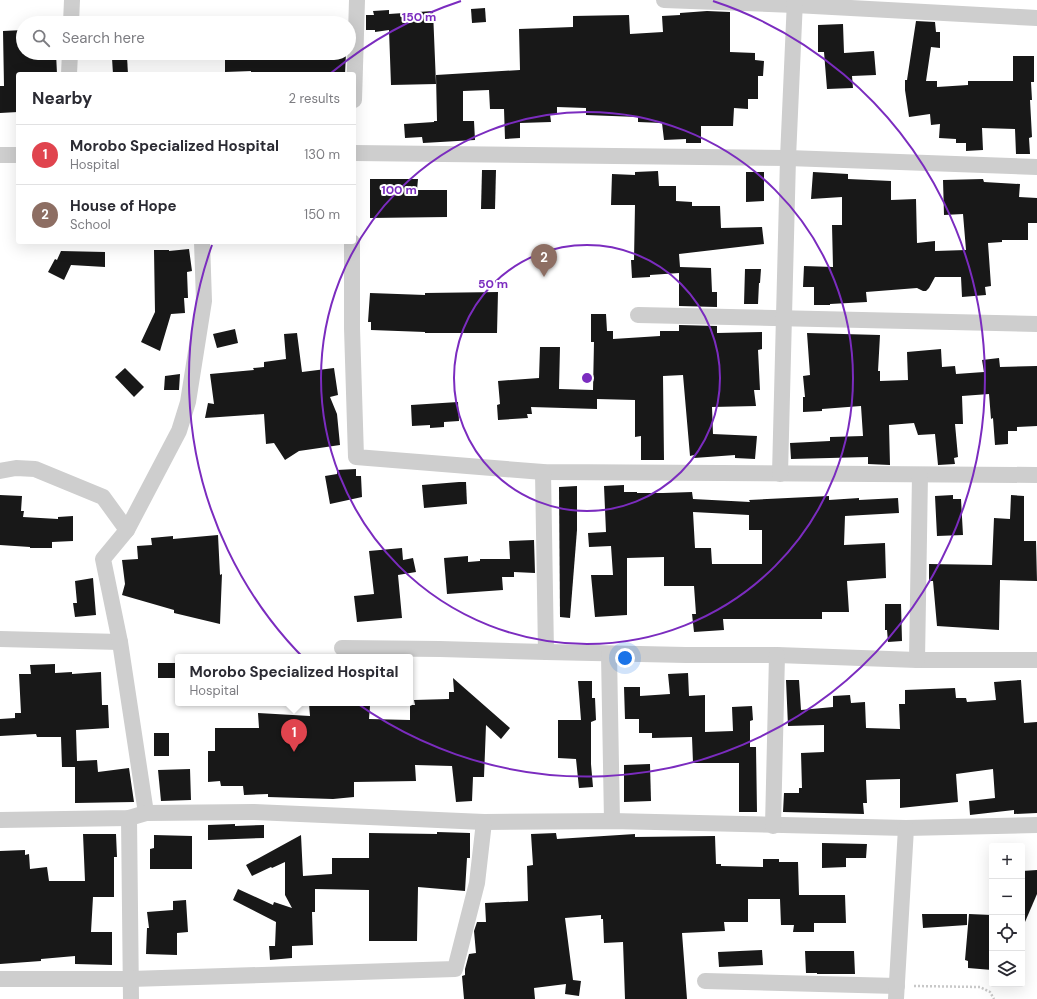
<!DOCTYPE html>
<meta charset="utf-8">
<style>
body{margin:0;font-family:"DM Sans",sans-serif;background:#f2f2f3;color:#2b2b33}
.controls{position:absolute;right:12px;bottom:12px;display:grid;overflow:hidden;border-radius:4px;box-shadow:0 4px 16px #0002}
.controls button{width:36px;height:36px;display:grid;place-items:center;padding:0;border:0;border-bottom:1px solid #e1e1e2;background:#fff;color:#2b2b33;font:20px sans-serif}
.you{position:absolute;left:625px;top:658px;width:14px;height:14px;margin:-10px;border:3px solid #fff;border-radius:50%;background:#1a73e8;box-shadow:0 0 0 6px #1a73e833}
.badge{display:grid;place-items:center;width:26px;height:26px;border-radius:50%;background:#7d7b36;color:#fff;font-size:13px;font-weight:700}
.pin{position:absolute;translate:-50% -33px;filter:drop-shadow(0 1px 2px #0008)}
.pin::after{content:'';position:absolute;top:21px;width:14px;height:12px;background:inherit;clip-path:polygon(0 0,100% 0,50% 100%)}
.popup{position:absolute;left:175px;top:654px;width:238px;height:52px;box-sizing:border-box;display:grid;place-content:center;border-radius:4px;background:#fff;filter:drop-shadow(0 1px 3px #0005);font-size:13px;white-space:nowrap;color:#7c7c81}
.popup b{font-size:15px;color:#2b2b33}
.popup::after{content:'';position:absolute;left:50%;top:100%;margin-left:-8px;border:8px solid transparent;border-top-color:#fff}
.list{margin:0;padding:0;list-style:none}
h2{display:flex;justify-content:space-between;align-items:center;height:52px;margin:0;padding:0 16px;font-size:17px}
h2 small{font-size:13px;font-weight:400;color:#7c7c81}
.list li{display:grid;grid-template-columns:26px 1fr auto;gap:12px;align-items:center;box-sizing:border-box;height:60px;padding:0 16px;border-top:1px solid #e1e1e2}
.list b{display:block;font-size:15px;white-space:nowrap}
.list p{margin:0;font-size:13px;white-space:nowrap;color:#7c7c81}
.list em{font-size:13px;font-style:normal;color:#7c7c81}
.icon{flex:none;width:22px;height:22px;fill:none;stroke:currentColor;stroke-width:2;stroke-linecap:round;stroke-linejoin:round}
.map{position:relative;flex:none;width:1037px;height:999px;overflow:hidden}
.search{position:absolute;background:#fff;box-shadow:0 4px 16px #0002;left:16px;top:16px;width:340px;height:44px;display:flex;align-items:center;gap:10px;box-sizing:border-box;padding:0 14px;border-radius:22px;color:#7c7c81;font-size:15px}
.panel{position:absolute;background:#fff;box-shadow:0 4px 16px #0002;left:16px;top:72px;width:340px;height:172px;border-radius:4px}
.map>svg:first-child{display:block}
.building{fill:#181818;fill-rule:evenodd}
.lines{fill:none;stroke-linecap:round;stroke-linejoin:round}
.path{stroke:#c8c8c8;stroke-width:2.5;stroke-dasharray:2 2;stroke-linecap:butt}
.minor{stroke:#cecece;stroke-width:16}
.ring{fill:none;stroke:#7b2cbf;stroke-width:2}
.centre{fill:#7b2cbf;stroke:#fff;stroke-width:2}
.ring-label{font-size:12px;text-anchor:middle;font-weight:bold;fill:#7b2cbf;stroke:#fff;stroke-width:4;stroke-linejoin:round;paint-order:stroke}
</style>
<div class="map">
<svg width="1037" height="999" viewBox="0 0 1037 999">
<rect width="100%" height="100%" fill="#fff"/>
<!-- building -->
<g class="building">
<polygon points="485,8 486,22 472,23 471,9"/>
<polygon points="389,10 389,14 433,11 436,84 391,85 389,30 375,32 375,30 366,30 366,15 374,15 373,11"/>
<polygon points="707,11 730,12 730,52 755,53 755,60 764,61 763,76 758,76 758,99 748,99 748,109 734,108 733,126 701,126 701,143 686,143 686,139 664,140 662,123 638,122 638,117 586,115 586,108 557,107 557,114 550,114 551,122 520,123 520,138 505,139 504,109 490,109 489,90 463,91 463,121 474,121 475,140 423,143 422,137 405,138 404,124 434,122 434,121 437,121 436,75 520,70 519,29 573,27 573,16 629,15 630,34 663,32 662,16 680,15 680,13"/>
<polygon points="916,21 935,22 936,32 940,32 940,48 931,47 926,81 937,81 937,87 968,85 968,81 1013,81 1013,56 1034,56 1034,82 1031,82 1032,100 1030,100 1032,137 1029,138 1030,154 1016,154 1015,129 982,128 983,150 966,151 966,143 956,143 956,139 939,138 940,124 931,125 930,114 909,117 905,90 905,80 907,80"/>
<polygon points="843,24 844,53 874,51 876,75 852,76 853,88 827,89 824,52 818,52 818,25"/>
<polygon points="23,30 23,53 56,53 57,74 18,74 18,112 0,113 0,86 4,86 3,31"/>
<polygon points="241,53 346,53 345,74 251,74 251,71 225,72 225,54 241,54"/>
<polygon points="127,57 128,74 113,74 112,58"/>
<polygon points="482,170 496,170 495,209 481,209"/>
<polygon points="658,171 659,186 676,186 676,201 692,202 692,206 720,206 721,228 762,227 764,244 679,254 680,267 711,268 712,292 717,292 717,307 679,306 679,273 650,275 650,277 632,278 631,260 634,260 635,205 611,205 612,174 635,175 635,172"/>
<polygon points="746,172 764,172 764,201 746,202"/>
<polygon points="813,172 848,174 848,179 891,181 891,200 916,199 917,243 935,241 935,251 966,250 963,214 944,215 943,180 983,179 984,182 1020,184 1019,197 1037,198 1037,223 1028,223 1028,240 1002,240 1002,242 988,243 991,286 985,287 986,295 962,297 961,277 935,277 929,288 926,291 923,291 917,288 866,292 867,302 830,304 830,305 814,305 814,287 803,287 804,266 833,267 832,225 842,225 842,197 811,199"/>
<polygon points="370,179 418,179 417,190 447,190 447,217 370,218"/>
<polygon points="189,249 192,271 187,272 188,298 184,298 185,313 171,314 160,351 141,342 155,312 154,250 169,250 169,251"/>
<polygon points="61,251 105,252 105,267 71,265 64,280 48,272 55,259 57,260"/>
<polygon points="745,269 761,269 760,283 759,283 758,304 744,304"/>
<polygon points="498,292 497,333 425,333 425,332 371,330 371,322 368,322 370,293 425,295 425,293"/>
<polygon points="591,314 606,314 607,331 613,331 613,339 660,336 660,331 679,331 679,325 717,326 717,333 762,332 762,349 758,350 760,390 754,390 756,406 712,407 713,434 757,436 755,459 735,458 735,455 694,458 694,455 690,456 683,375 663,376 664,460 641,460 641,436 635,437 635,400 597,399 597,409 531,407 532,414 527,414 528,418 498,420 497,405 500,404 498,381 539,378 540,347 560,347 559,389 593,390 594,342 591,342"/>
<polygon points="235,329 238,343 217,348 213,334"/>
<polygon points="297,333 302,372 334,368 338,395 330,397 337,414 340,445 299,451 285,460 274,443 266,444 264,414 205,418 208,403 214,404 210,374 254,370 253,368 264,367 264,362 286,359 284,334"/>
<polygon points="807,333 880,335 878,371 880,371 880,381 908,380 907,352 941,349 942,367 955,366 956,374 984,372 982,360 999,358 1000,367 1037,366 1037,426 1017,427 1017,431 1008,431 1008,444 995,445 993,418 991,419 989,394 962,396 963,424 955,424 958,457 954,458 955,464 938,465 935,434 918,435 914,423 889,425 890,465 868,464 868,457 791,459 790,443 830,441 830,437 863,436 861,406 822,409 822,411 803,412 803,397 805,397 803,376 810,375"/>
<polygon points="125,368 144,387 134,397 115,377"/>
<polygon points="180,374 179,390 164,390 165,376"/>
<polygon points="458,402 459,421 444,422 444,427 430,428 430,425 412,426 411,405"/>
<polygon points="356,469 356,476 361,476 362,497 330,504 325,476 337,474 337,470"/>
<polygon points="459,482 466,482 467,504 424,508 422,485"/>
<path d="M 624,485 L 624,492 L 637,492 L 637,493 L 663,493 L 692,492 L 693,499 L 750,502 L 749,500 L 829,496 L 829,500 L 859,498 L 859,500 L 898,498 L 899,513 L 845,516 L 844,545 L 885,543 L 886,578 L 847,581 L 849,612 L 822,612 L 822,619 L 723,619 L 724,630 L 694,632 L 692,614 L 696,614 L 694,586 L 664,586 L 664,557 L 627,558 L 627,615 L 595,617 L 591,575 L 613,575 L 611,546 L 589,547 L 588,533 L 606,532 L 604,486 ZM 693,512 L 749,515 L 749,530 L 762,530 L 762,564 L 712,564 L 711,548 L 695,548 Z"/>
<polygon points="577,486 577,530 570,618 560,617 559,487"/>
<polygon points="0,495 22,496 21,511 24,511 23,517 58,519 58,517 73,516 73,541 52,542 52,548 30,548 30,547 0,545"/>
<polygon points="953,495 953,499 961,499 963,535 937,536 935,496"/>
<polygon points="1011,495 1024,496 1024,541 1036,541 1037,581 1000,580 999,630 937,626 933,581 929,581 929,564 992,565 994,518 1010,519"/>
<polygon points="218,535 220,575 222,574 220,624 174,613 174,610 122,595 125,584 122,560 138,559 137,546 152,545 151,538 173,536 173,539"/>
<polygon points="534,540 535,573 514,572 514,577 502,577 503,590 447,594 444,558 468,556 468,562 480,561 480,559 510,559 509,541"/>
<polygon points="402,548 403,560 413,558 416,572 398,575 402,618 357,622 354,596 374,594 369,551"/>
<polygon points="93,578 96,615 75,617 73,603 77,603 75,581"/>
<polygon points="885,604 901,604 902,641 888,642 887,630 885,630"/>
<rect x="158" y="663" width="20" height="15"/>
<polygon points="55,664 55,673 72,672 72,674 101,672 102,705 108,705 109,728 76,730 77,761 97,760 98,772 129,768 134,802 75,803 75,767 62,767 61,737 37,737 36,734 0,736 0,719 15,718 15,713 21,713 19,674 31,674 30,665"/>
<polygon points="688,673 689,696 705,695 705,732 733,731 732,707 752,706 753,720 750,721 750,747 756,747 757,812 739,812 739,763 693,763 692,737 652,738 652,733 639,733 639,719 625,719 624,687 640,687 640,696 670,694 668,674"/>
<polygon points="453,678 510,728 501,739 486,725 484,777 473,777 472,801 456,802 452,766 415,765 416,781 354,782 354,797 333,799 268,797 268,794 244,795 243,786 221,786 220,781 208,782 208,751 215,751 215,728 259,728 258,713 310,716 309,704 318,703 357,703 357,705 370,706 369,719 410,720 410,705 415,705 414,700 449,699 449,692 454,692"/>
<polygon points="786,680 799,680 801,710 833,707 833,696 850,695 851,703 865,702 866,728 900,729 899,704 905,704 905,690 955,688 956,698 966,698 967,702 996,700 994,682 1021,680 1024,723 1037,722 1037,813 1014,814 1014,810 970,815 969,801 995,798 993,769 956,774 958,802 900,808 900,779 866,780 867,803 863,803 864,814 783,812 784,793 799,793 799,788 802,788 801,753 824,752 824,725 788,726"/>
<polygon points="578,681 592,681 592,698 595,698 596,720 591,722 591,764 593,787 579,788 576,759 558,758 558,720 581,720"/>
<rect x="154" y="733" width="15" height="23"/>
<polygon points="650,764 651,801 624,802 624,765"/>
<polygon points="190,769 191,800 161,801 158,770"/>
<polygon points="235,824 235,826 264,825 264,838 208,840 208,825"/>
<polygon points="437,832 470,833 470,858 467,858 465,891 418,887 417,941 369,941 369,890 315,889 315,912 312,912 313,945 292,946 292,958 270,960 269,946 275,946 276,922 233,900 238,889 273,905 274,902 292,908 285,895 285,862 272,868 271,867 252,876 246,865 301,835 303,876 332,874 332,858 369,858 369,833 437,834"/>
<polygon points="556,833 557,839 635,834 635,837 715,836 716,864 721,864 721,866 763,867 763,859 779,859 779,862 798,862 799,895 845,895 846,923 814,923 814,932 793,932 794,925 781,925 780,899 748,899 748,922 724,922 725,931 682,933 687,999 625,999 623,942 604,943 603,919 601,919 601,915 565,918 573,980 581,981 579,996 565,994 566,984 534,988 535,999 464,999 462,976 465,975 465,969 469,954 476,953 474,931 477,922 486,922 485,903 528,901 527,866 533,865 531,834"/>
<polygon points="83,834 116,834 117,857 114,857 114,897 93,897 91,932 112,932 112,965 75,964 75,956 41,959 41,961 0,964 0,851 25,850 25,855 29,854 30,869 47,867 49,881 85,881"/>
<polygon points="154,835 192,836 192,869 150,869 150,849 154,848"/>
<polygon points="822,843 867,844 866,858 846,858 846,867 822,868"/>
<polygon points="1037,870 1037,894 1022,929 1022,871"/>
<polygon points="186,900 188,932 177,933 177,955 146,954 147,928 149,928 147,912 173,910 173,901"/>
<polygon points="922,914 967,914 967,925 923,928"/>
<polygon points="969,914 992,915 992,970 968,968 968,961 965,960"/>
<polygon points="762,950 763,965 719,967 718,952"/>
<polygon points="805,951 854,951 855,974 817,974 817,973 806,973"/>
</g>
<g class="lines">
<!-- path -->
<polyline class="path" points="914,986 980,987 990,992 994,999"/>
<!-- minor -->
<g class="minor">
<polyline points="664,0 795,5 1037,18"/>
<polyline points="71,23 72,0"/>
<polyline points="69,74 70,53"/>
<polyline points="354,100 357,0"/>
<polyline points="354,153 788,158 1037,167"/>
<polyline points="0,155 18,155"/>
<polyline points="352,242 352,328 356,457 543,472 1037,475"/>
<polyline points="638,315 1037,324"/>
<polyline points="0,471 16,468 35,469 103,497 127,530"/>
<polyline points="543,472 546,652"/>
<polyline points="780,474 788,158 795,0"/>
<polyline points="0,639 120,642"/>
<polyline points="342,648 440,649 546,652 686,655 777,655 917,660 1037,660"/>
<polyline points="609,654 612,821"/>
<polyline points="917,660 920,475"/>
<polyline points="146,813 120,642 103,559 127,530 179,431 188,402 204,301 202,242"/>
<polyline points="129,818 131,999"/>
<polyline points="0,820 129,818 146,813 254,812 484,822 612,821 906,828 1037,825"/>
<polyline points="773,826 777,655"/>
<polyline points="0,979 130,979 455,969 477,883 484,822"/>
<polyline points="705,981 897,986"/>
<polyline points="896,999 906,828"/>
</g>
</g>
<!-- distance rings -->
<g class="ring">
<circle cx="587" cy="378" r="133"/>
<circle cx="587" cy="378" r="266"/>
<path d="M331 73A398 398 0 0 1 461 1M713 1A398 398 0 1 1 212 245"/>
</g>
<circle cx="587" cy="378" r="6" class="centre"/>
<g class="ring-label">
<text x="419" y="21">150 m</text>
<text x="399" y="194">100 m</text>
<text x="493" y="288">50 m</text>
</g>
</svg>
<div class="controls">
<button>+</button>
<button>−</button>
<button><svg class="icon" aria-label="locate" viewBox="0 0 24 24"><circle cx="12" cy="12" r="6"/><path d="M12 2v4M12 18v4M2 12h4M18 12h4"/></svg></button>
<button><svg class="icon" aria-label="layers" viewBox="0 0 24 24"><path d="M12 4l9 5-9 5-9-5zM3 14l9 5 9-5"/></svg></button>
</div>
<div class="you"></div>
<div class="pin badge" style="left:294px;top:752px;background:#e0444e">1</div>
<div class="popup"><b>Morobo Specialized Hospital</b>Hospital</div>
<div class="pin badge" style="left:544px;top:277px;background:#8d6e63">2</div>
<div class="search"><svg class="icon" aria-label="search" viewBox="0 0 24 24"><circle cx="10" cy="10" r="6"/><path d="M15 15l6 6"/></svg>Search here</div>
<section class="panel">
<h2>Nearby<small>2 results</small></h2>
<ul class="list">
<li><span class="badge" style="background:#e0444e">1</span><div><b>Morobo Specialized Hospital</b><p>Hospital</p></div><em>130 m</em></li>
<li><span class="badge" style="background:#8d6e63">2</span><div><b>House of Hope</b><p>School</p></div><em>150 m</em></li>
</ul>
</section>
</div>
